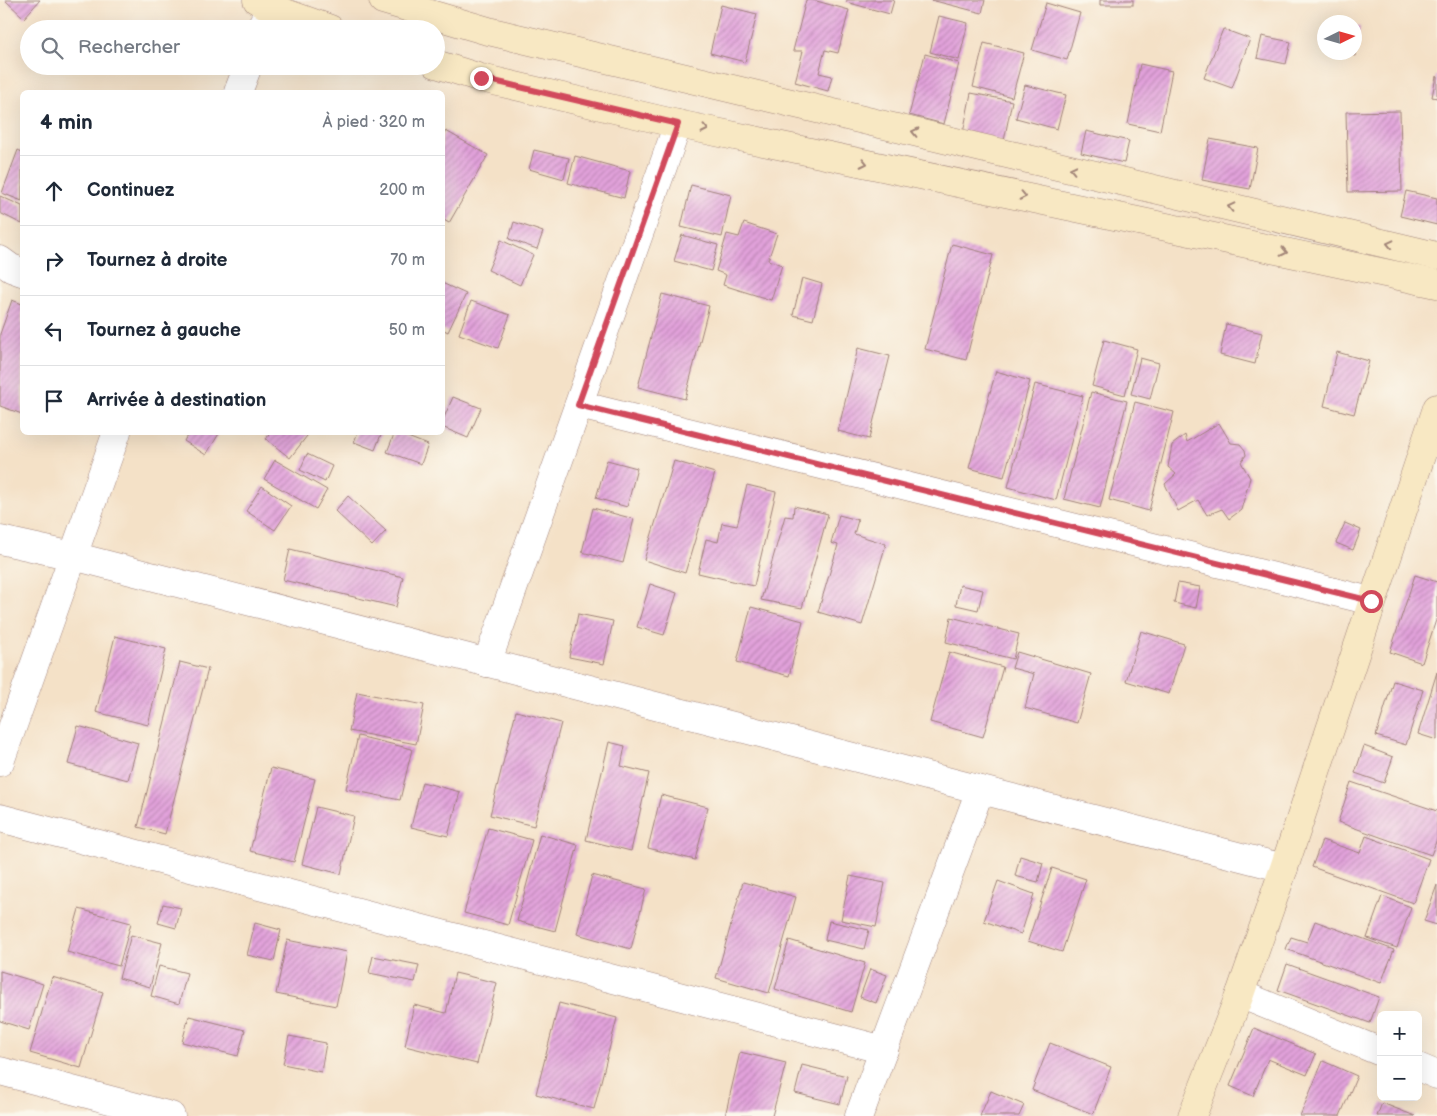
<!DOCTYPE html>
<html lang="fr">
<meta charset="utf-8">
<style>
body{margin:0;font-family:"Balsamiq Sans",sans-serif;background:#f2f2f3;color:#1f2937}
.controls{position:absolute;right:15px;bottom:15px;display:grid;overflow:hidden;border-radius:8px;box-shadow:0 5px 20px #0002}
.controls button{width:45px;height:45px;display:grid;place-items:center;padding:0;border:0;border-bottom:1px solid #e0e1e3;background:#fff;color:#1f2937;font:25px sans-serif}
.compass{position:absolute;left:1317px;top:15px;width:45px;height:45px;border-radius:50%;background:#fff;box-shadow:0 5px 20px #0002;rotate:85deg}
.stop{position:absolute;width:15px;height:15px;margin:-11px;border:4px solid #d1495b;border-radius:50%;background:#fff}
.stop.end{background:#d1495b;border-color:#fff;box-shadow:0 1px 5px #0008}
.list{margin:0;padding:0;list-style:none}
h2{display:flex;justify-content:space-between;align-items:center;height:65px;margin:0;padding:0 20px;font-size:21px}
h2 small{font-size:16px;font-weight:400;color:#747a83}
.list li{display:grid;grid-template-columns:32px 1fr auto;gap:15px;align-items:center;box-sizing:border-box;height:70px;padding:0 20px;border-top:1px solid #e0e1e3}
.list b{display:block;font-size:19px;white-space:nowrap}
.list em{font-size:16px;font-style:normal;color:#747a83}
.icon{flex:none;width:28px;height:28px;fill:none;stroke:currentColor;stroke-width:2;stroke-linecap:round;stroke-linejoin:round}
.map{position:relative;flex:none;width:1437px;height:1116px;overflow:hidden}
.search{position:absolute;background:#fff;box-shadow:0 5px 20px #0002;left:20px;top:20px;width:425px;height:55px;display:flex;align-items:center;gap:12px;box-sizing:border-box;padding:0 18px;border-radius:28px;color:#747a83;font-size:19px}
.panel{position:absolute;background:#fff;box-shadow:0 5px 20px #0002;left:20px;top:90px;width:425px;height:345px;border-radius:8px}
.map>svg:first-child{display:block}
.building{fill:url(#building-hatch)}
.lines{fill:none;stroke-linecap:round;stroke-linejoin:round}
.street-casing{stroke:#9f8079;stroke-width:29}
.secondary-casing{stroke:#9f8079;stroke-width:29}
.street{stroke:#fff;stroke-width:28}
.secondary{stroke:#f8e8c3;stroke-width:28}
.oneway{stroke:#a18477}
.route{stroke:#d1495b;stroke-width:6}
</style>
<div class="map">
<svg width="1437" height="1116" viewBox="0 0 1437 1116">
<defs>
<pattern id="building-hatch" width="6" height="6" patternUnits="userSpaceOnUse" patternTransform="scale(1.25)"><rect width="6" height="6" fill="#e2a2db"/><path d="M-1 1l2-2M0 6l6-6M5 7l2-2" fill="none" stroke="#b983b2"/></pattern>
</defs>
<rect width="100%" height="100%" fill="#fbf7ec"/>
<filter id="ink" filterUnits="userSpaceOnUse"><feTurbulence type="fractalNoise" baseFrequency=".02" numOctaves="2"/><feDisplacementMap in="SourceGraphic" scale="10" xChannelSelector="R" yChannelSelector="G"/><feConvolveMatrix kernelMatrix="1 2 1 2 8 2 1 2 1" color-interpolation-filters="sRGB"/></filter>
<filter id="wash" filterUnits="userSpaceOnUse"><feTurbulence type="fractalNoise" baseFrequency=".0096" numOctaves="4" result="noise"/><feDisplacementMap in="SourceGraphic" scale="20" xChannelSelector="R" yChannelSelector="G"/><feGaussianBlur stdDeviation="1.12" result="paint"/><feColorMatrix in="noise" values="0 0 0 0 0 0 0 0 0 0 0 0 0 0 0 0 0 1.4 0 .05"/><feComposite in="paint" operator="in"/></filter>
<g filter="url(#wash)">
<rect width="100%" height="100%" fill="#f4e1c7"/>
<g id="blocks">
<!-- building -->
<g class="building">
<polygon points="5,0 40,0 24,18"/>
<polygon points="806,0 813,0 849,10 838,53 825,50 819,73 832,76 828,91 795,82 803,51 793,51"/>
<polygon points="847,0 894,0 890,14 846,2"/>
<polygon points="931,0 985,0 982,13"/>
<rect x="1100" y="0" width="33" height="5"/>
<polygon points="1046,3 1080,13 1067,60 1032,50"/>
<polygon points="721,5 757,14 745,62 710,53"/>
<polygon points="939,16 968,23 959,60 930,52"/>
<polygon points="1354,26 1360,27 1355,56 1341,53 1354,52"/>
<polygon points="1223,29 1250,39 1232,88 1204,78"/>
<polygon points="1262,36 1291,42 1286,64 1257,58"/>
<polygon points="984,43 1024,53 1012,97 973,87"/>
<polygon points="925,54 959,63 944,124 909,115"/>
<polygon points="1140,64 1172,71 1160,131 1128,124"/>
<polygon points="1436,76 1437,76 1437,98 1432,97"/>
<polygon points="1025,85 1066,95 1057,129 1016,118"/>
<polygon points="971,93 1012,101 1004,141 963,133"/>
<polygon points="1400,111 1402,191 1348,192 1346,112"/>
<polygon points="446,131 488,155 449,223 442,219 442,137"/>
<polygon points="1086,131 1129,141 1124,163 1081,153"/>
<polygon points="1210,139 1258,148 1250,189 1202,180"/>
<polygon points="18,150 22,152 22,201 2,193"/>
<polygon points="534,150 569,158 564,179 529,169"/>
<polygon points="575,156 630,171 624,198 568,183"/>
<polygon points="691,185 731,195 722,237 681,227"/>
<polygon points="1406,191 1437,198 1437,225 1400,216"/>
<polygon points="0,196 22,206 22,224 0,213"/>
<polygon points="514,222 543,232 537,249 509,239"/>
<polygon points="744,223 777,234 768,260 782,265 771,300 723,285 726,275 716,271 727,234 739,237"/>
<polygon points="682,235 718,245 711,271 674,261"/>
<polygon points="501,240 533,255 520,285 488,270"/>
<polygon points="952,244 993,255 966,360 925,349"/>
<polygon points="802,278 822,284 813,320 793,315"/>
<polygon points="442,283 466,294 448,332 442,329"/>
<polygon points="662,294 709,306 685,399 638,387"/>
<polygon points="12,300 22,304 22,414 0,406 0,334"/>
<polygon points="471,301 510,315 498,348 459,334"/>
<polygon points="1226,324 1262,333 1255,364 1220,355"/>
<polygon points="1104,340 1137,349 1125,395 1092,386"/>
<polygon points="858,348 890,356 869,439 838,431"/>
<polygon points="1337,352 1369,361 1354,414 1324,406"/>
<polygon points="1140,358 1159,363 1150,399 1131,394"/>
<polygon points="996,371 1030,381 1004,477 969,468"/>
<polygon points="1035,384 1083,396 1056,500 1008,487"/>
<polygon points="1091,392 1127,401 1100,508 1064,499"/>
<polygon points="453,397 481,408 468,438 442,427 442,422"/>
<polygon points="1135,402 1174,412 1149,511 1109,500"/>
<polygon points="1219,423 1231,443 1240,444 1245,450 1246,455 1241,462 1250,478 1241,510 1229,519 1222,509 1207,515 1198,500 1178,511 1165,484 1176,474 1168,467 1172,445 1185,435 1187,442"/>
<polygon points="189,432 220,432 206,455 184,441"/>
<polygon points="271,432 310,432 290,458 266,439"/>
<polygon points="358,432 382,432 375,450 354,442"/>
<polygon points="395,432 428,445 421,464 387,452"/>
<polygon points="307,454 332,466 325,482 300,470"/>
<polygon points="275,460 327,490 316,509 264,479"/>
<polygon points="607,460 637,468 627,507 596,498"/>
<polygon points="674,461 715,473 685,573 644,560"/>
<polygon points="747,485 776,492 754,586 698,573 706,539 718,542 722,523 737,526"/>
<polygon points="262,486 291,506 275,530 246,511"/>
<polygon points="348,496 386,531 372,546 335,511"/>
<polygon points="794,506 828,514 802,608 761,600 785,516 793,517"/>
<polygon points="593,508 634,519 623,563 582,552"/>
<polygon points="839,515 858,520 854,534 886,544 862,625 818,612 838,545 831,543"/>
<polygon points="1345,523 1361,530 1353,550 1336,543"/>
<polygon points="290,549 403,577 396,607 283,580"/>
<polygon points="1415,575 1437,582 1437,617 1422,663 1390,652"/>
<polygon points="1178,583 1200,587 1196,608 1174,603"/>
<polygon points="650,584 677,593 664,635 637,627"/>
<polygon points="960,585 983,590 978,610 956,605"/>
<polygon points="751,607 803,621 789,676 737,662"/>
<polygon points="578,614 613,621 604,664 569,657"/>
<polygon points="951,617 1019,634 1013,659 946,642"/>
<polygon points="1141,631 1184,644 1169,694 1126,681"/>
<polygon points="115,636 166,649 148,725 96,712"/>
<polygon points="949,652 1003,667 983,737 930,722"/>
<polygon points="1017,652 1091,674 1077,723 1025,708 1034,674 1012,668"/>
<polygon points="180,662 208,669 165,834 138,827"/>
<polygon points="1437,672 1437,740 1418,734"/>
<polygon points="1393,681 1423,690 1406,745 1376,736"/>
<polygon points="357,692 424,705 416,744 349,731"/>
<polygon points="516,711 561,723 534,826 490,815"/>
<polygon points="78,726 138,743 128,780 68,764"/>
<polygon points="358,736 412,749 400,800 346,789"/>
<polygon points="609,742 625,746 621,766 649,773 631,851 586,840"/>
<polygon points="1364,746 1393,757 1384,783 1355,773"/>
<polygon points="271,768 315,779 294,862 250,851"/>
<polygon points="422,782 460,792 448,836 411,827"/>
<polygon points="1351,782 1437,811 1437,839 1431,855 1338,822"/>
<polygon points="661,795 708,807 695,860 648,848"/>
<polygon points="316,807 354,816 341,874 302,864"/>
<polygon points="488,828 532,840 508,925 464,913"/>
<polygon points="540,834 578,845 555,931 517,921"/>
<polygon points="1366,836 1429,859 1413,903 1312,867 1322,840 1360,853"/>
<polygon points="1020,856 1043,863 1038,882 1015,876"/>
<polygon points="1052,868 1086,879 1062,952 1028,941"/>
<polygon points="592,875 646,889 631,949 577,934"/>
<polygon points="850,876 885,883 876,927 841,920"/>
<polygon points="998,881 1034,894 1021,934 984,921"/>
<polygon points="743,882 796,897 769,993 716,978"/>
<polygon points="1437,885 1437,925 1424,921"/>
<polygon points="1382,896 1411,907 1397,948 1367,938"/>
<polygon points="163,904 181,908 176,928 158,923"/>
<polygon points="79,909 131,923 119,966 67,952"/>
<polygon points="829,921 869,930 864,949 825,940"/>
<polygon points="1315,921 1394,950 1381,983 1286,949 1291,937 1307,942"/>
<polygon points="255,923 281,930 274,961 247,955"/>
<polygon points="131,935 162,943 150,987 119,978"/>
<polygon points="287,940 347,952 336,1006 276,994"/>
<polygon points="789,940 865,963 851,1012 775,989"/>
<polygon points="373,956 419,965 415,982 369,973"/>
<polygon points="1287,964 1379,997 1370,1023 1278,990"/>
<polygon points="159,966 187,973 179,1004 151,996"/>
<polygon points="870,969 887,975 876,1003 860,997"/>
<polygon points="0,971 43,984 29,1030 0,1021"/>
<polygon points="455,973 497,983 477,1064 405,1046 414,1005 446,1013"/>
<polygon points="52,977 103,992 81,1068 30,1053"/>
<polygon points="559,1003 617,1018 594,1109 536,1094"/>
<polygon points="189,1016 245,1030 238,1056 182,1042"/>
<polygon points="1254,1028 1316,1054 1307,1075 1268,1059 1253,1096 1230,1086"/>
<polygon points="289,1036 326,1043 321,1072 283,1064"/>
<polygon points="1050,1043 1111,1067 1093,1114 1032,1090"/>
<polygon points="740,1052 786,1063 772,1116 725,1116"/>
<polygon points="1323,1061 1357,1076 1340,1116 1300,1116"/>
<polygon points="802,1065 847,1076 840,1104 795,1093"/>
<polygon points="991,1091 1024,1105 1019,1116 980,1116"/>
<polygon points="1382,1103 1415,1116 1377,1116"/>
</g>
</g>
</g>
<g filter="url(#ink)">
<use href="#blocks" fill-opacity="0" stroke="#9f8079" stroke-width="1"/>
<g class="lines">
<!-- street casing -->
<g class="street-casing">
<g id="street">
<polyline points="261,29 269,7"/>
<polyline points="238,92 248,66"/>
<polyline points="0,260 11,268 22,272"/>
<polyline points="579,405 1371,601"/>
<polyline points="0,540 73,556 1284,868"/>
<polyline points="487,663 678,124"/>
<polyline points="0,762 117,432"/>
<polyline points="0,818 884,1050"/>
<polyline points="1240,994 1381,1052"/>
<polyline points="1418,1067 1437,1075"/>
<polyline points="0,1071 171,1116"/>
<polyline points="859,1116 980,790"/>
</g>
</g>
<!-- secondary casing -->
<g class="secondary-casing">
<g id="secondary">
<polyline points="257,0 269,7 330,29"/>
<polyline points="383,0 488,31 1437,256"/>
<polyline points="436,64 481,78 678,124 1437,284"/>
<polyline points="1192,1116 1240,994 1284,868 1437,408"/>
</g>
</g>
<!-- street -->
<use href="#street" class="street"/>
<!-- secondary -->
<use href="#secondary" class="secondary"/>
</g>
<!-- one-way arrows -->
<defs><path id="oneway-chevron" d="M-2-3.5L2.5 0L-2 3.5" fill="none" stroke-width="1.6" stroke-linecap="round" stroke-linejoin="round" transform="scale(1.25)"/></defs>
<g class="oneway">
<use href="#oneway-chevron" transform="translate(705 129) rotate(12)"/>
<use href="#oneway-chevron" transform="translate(915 132) rotate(-167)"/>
<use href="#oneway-chevron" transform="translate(864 163) rotate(12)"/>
<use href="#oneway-chevron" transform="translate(1073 169) rotate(-167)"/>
<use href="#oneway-chevron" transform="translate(1023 196) rotate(12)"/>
<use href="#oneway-chevron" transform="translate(1231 207) rotate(-167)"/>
<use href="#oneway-chevron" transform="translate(1390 244) rotate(-167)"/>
<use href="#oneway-chevron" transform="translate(1284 252) rotate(12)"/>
</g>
</g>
<g class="lines" filter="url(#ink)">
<!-- route -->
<polyline class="route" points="481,78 678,124 578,405 1371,601"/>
</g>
</svg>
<div class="controls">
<button>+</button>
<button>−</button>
</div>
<svg class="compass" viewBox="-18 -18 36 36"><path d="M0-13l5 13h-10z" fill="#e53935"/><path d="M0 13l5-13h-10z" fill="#747a83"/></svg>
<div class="stop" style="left:1371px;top:601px"></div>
<div class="stop end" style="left:481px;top:78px"></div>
<div class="search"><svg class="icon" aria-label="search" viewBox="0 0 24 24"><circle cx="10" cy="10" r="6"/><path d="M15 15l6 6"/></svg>Rechercher</div>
<section class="panel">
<h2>4 min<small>À pied · 320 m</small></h2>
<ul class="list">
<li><svg class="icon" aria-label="ahead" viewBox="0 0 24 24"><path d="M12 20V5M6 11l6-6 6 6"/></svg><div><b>Continuez</b></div><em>200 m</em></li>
<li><svg class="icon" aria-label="right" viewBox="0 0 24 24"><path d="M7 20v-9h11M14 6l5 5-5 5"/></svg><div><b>Tournez à droite</b></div><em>70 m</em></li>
<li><svg class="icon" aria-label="left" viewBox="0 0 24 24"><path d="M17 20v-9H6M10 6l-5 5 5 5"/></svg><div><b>Tournez à gauche</b></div><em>50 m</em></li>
<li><svg class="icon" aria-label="arrive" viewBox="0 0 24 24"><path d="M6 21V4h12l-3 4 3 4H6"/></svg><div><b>Arrivée à destination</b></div></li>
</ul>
</section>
</div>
